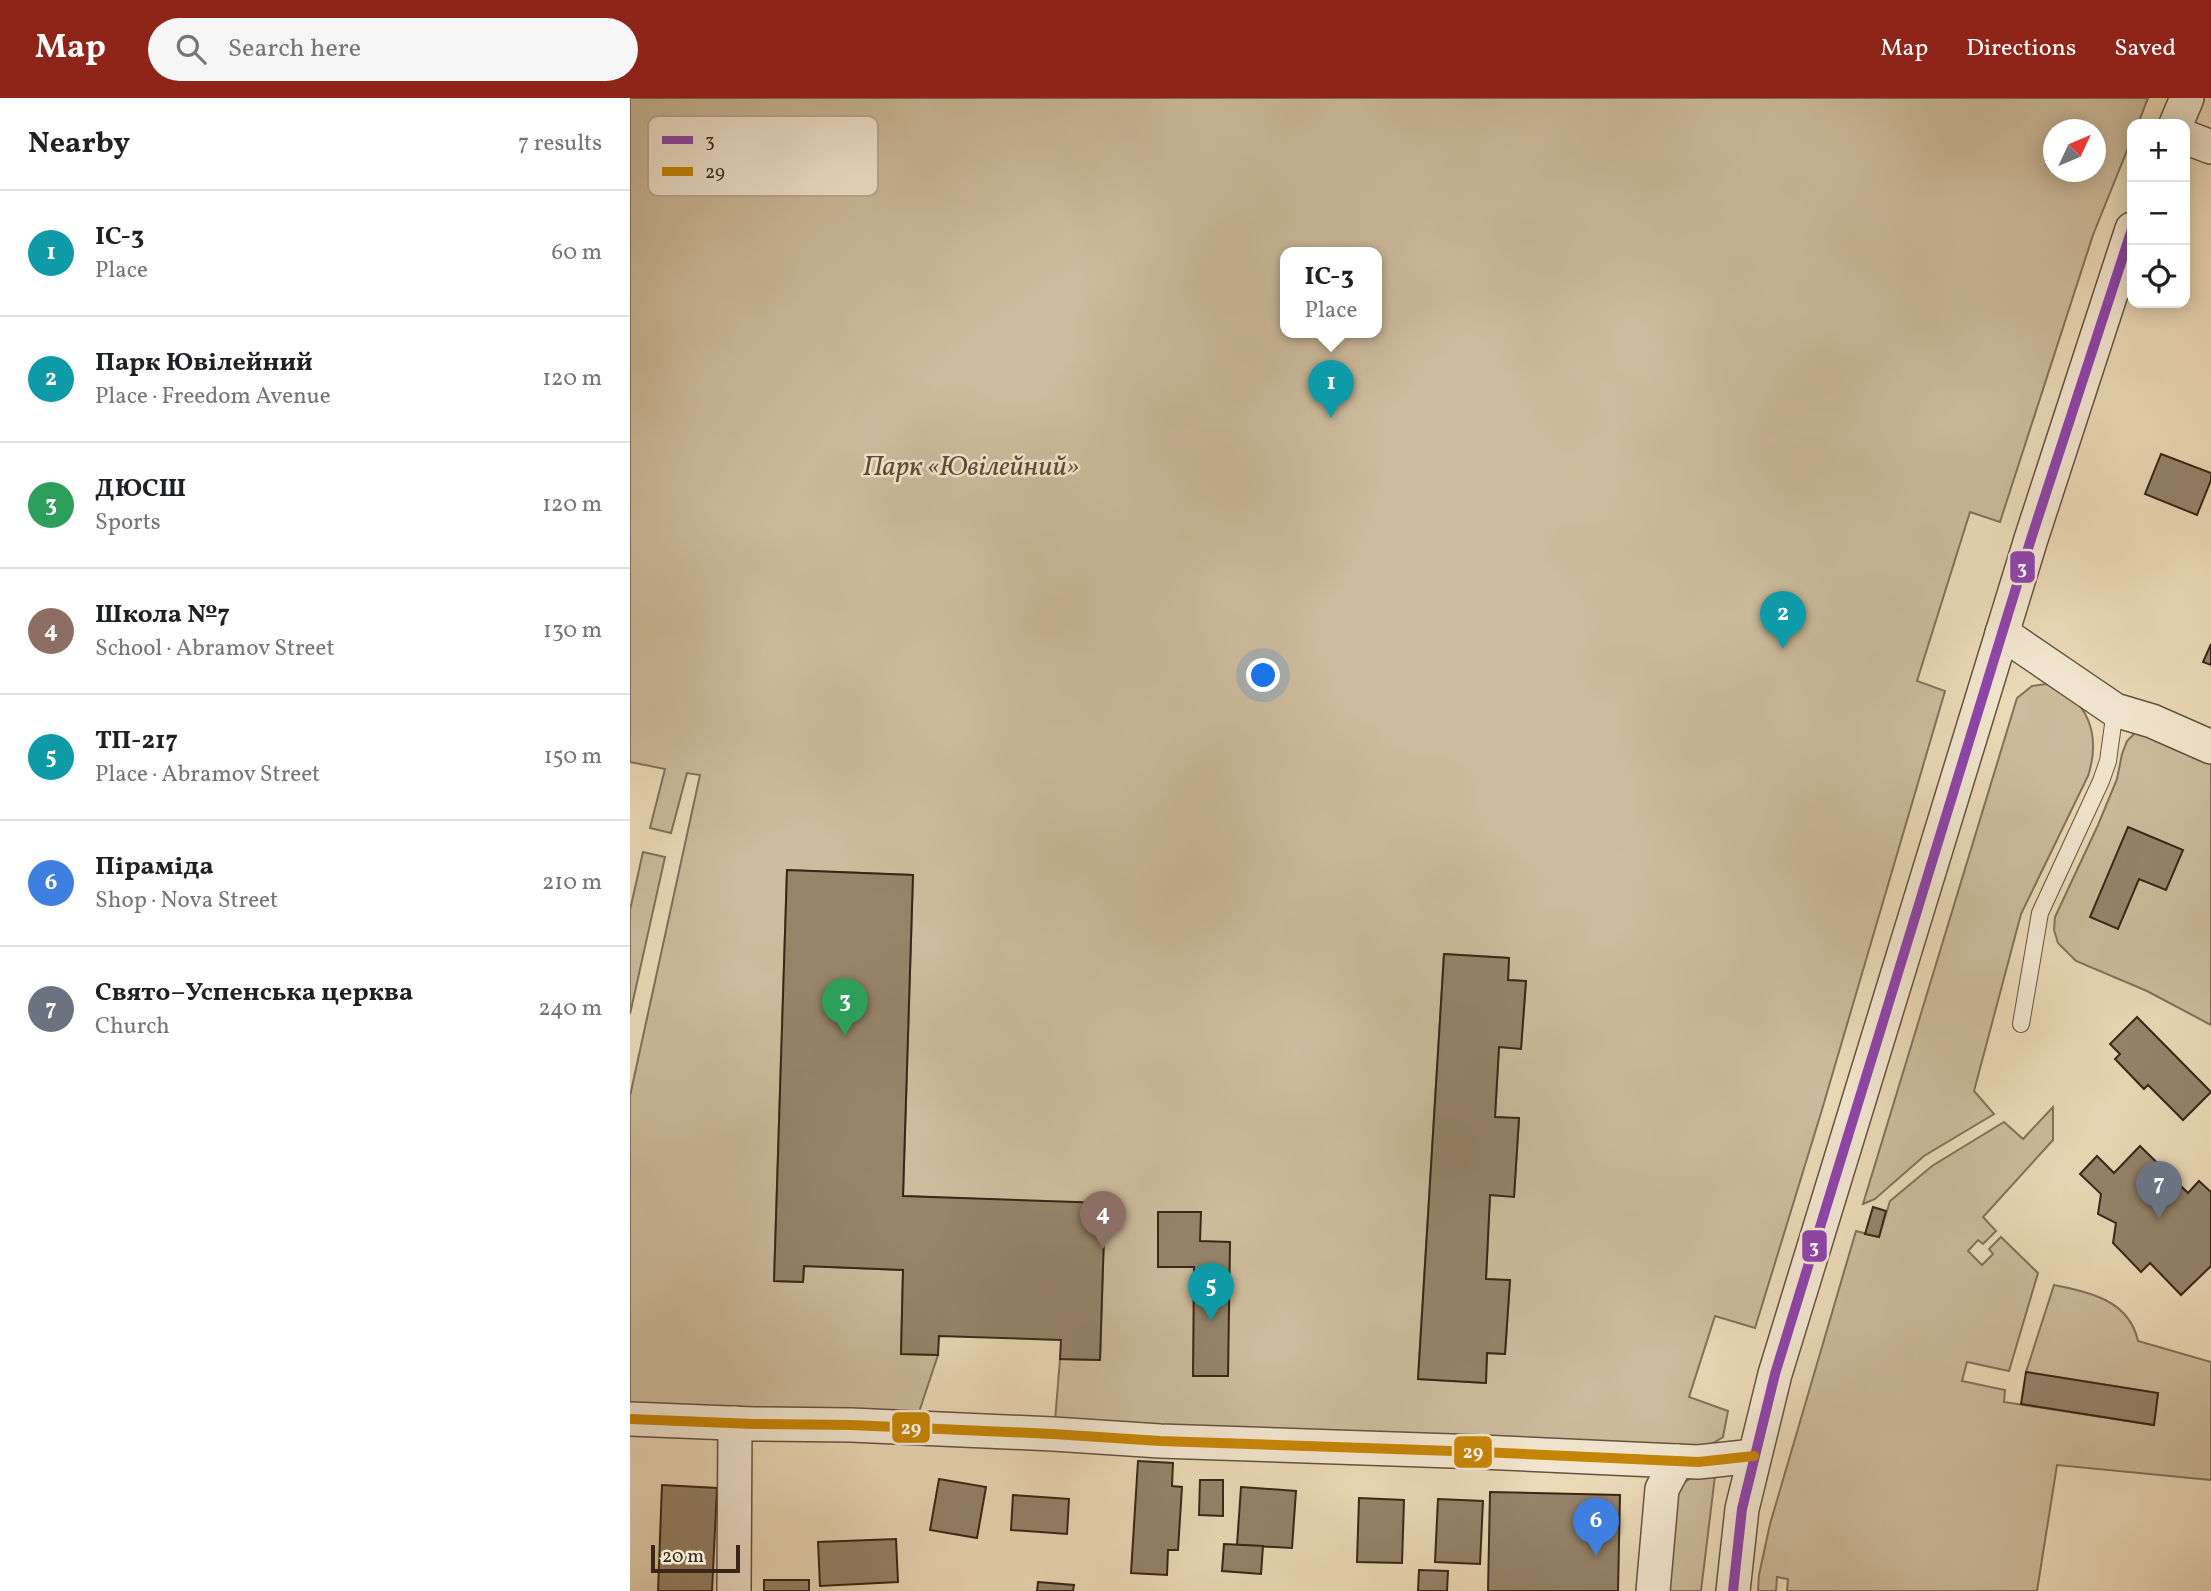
<!DOCTYPE html>
<meta charset="utf-8">
<style>
body{margin:0;font-family:Vollkorn,serif;background:#f6f6f6;color:#202124}
.controls{position:absolute;right:21px;top:21px;display:grid;overflow:hidden;border-radius:14px;box-shadow:0 4px 18px #0003}
.controls button{width:63px;height:63px;display:grid;place-items:center;padding:0;border:0;border-bottom:2px solid #e0e0e0;background:#fff;color:#202124;font:35px sans-serif}
.compass{position:absolute;left:1413px;top:21px;width:63px;height:63px;border-radius:50%;background:#fff;box-shadow:0 4px 18px #0003;rotate:46deg}
.scale{position:absolute;left:21px;bottom:18px;width:89px;box-sizing:border-box;padding-left:7px;border:4px solid #382717;border-top:0;font-size:19px;line-height:24px;white-space:nowrap;color:#382717;-webkit-text-stroke:5px #f3e7d1;paint-order:stroke}
.you{position:absolute;left:634px;top:578px;width:24px;height:24px;margin:-18px;border:5px solid #fff;border-radius:50%;background:#1a73e8;box-shadow:0 0 0 10px #1a73e833}
.badge{display:grid;place-items:center;width:46px;height:46px;border-radius:50%;background:#8f2418;color:#fff;font-size:23px;font-weight:700}
.pin{position:absolute;translate:-50% -58px;filter:drop-shadow(0 2px 4px #0008)}
.pin::after{content:'';position:absolute;top:37px;width:24px;height:21px;background:inherit;clip-path:polygon(0 0,100% 0,50% 100%)}
.popup{position:absolute;left:650px;top:149px;width:102px;height:91px;box-sizing:border-box;display:grid;place-content:center;border-radius:14px;background:#fff;filter:drop-shadow(0 2px 5px #0005);font-size:23px;white-space:nowrap;color:#757577}
.popup b{font-size:26px;color:#202124}
.popup::after{content:'';position:absolute;left:50%;top:100%;margin-left:-14px;border:14px solid transparent;border-top-color:#fff}
.list{margin:0;padding:0;list-style:none}
h2{display:flex;justify-content:space-between;align-items:center;height:91px;margin:0;padding:0 28px;font-size:30px}
h2 small{font-size:23px;font-weight:400;color:#757577}
.list li{display:grid;grid-template-columns:46px 1fr auto;gap:21px;align-items:center;box-sizing:border-box;height:126px;padding:0 28px;border-top:2px solid #e0e0e0}
.list b{display:block;font-size:26px;white-space:nowrap}
.list p{margin:0;font-size:23px;white-space:nowrap;color:#757577}
.list em{font-size:23px;font-style:normal;color:#757577}
.icon{flex:none;width:38px;height:38px;fill:none;stroke:currentColor;stroke-width:2;stroke-linecap:round;stroke-linejoin:round}
.map{position:relative;flex:none;width:1581px;height:1493px;overflow:hidden}
header{display:flex;align-items:center;gap:42px;box-sizing:border-box;height:98px;padding:0 35px;background:#8f2418;color:#fff}
header strong{font-size:33px}
nav{display:flex;gap:38px;margin-inline-start:auto;font-size:24px}
.search{width:490px;height:63px;background:#f6f6f6;display:flex;align-items:center;gap:18px;box-sizing:border-box;padding:0 24px;border-radius:38px;color:#757577;font-size:26px}
main{display:flex}
aside{flex:1;background:#fff}
.map>svg:first-child{display:block}
.green{fill:#cdbc9d;stroke:#82725a;stroke-width:2;fill-rule:evenodd}
.building{fill:#96846b;stroke:#382717;stroke-width:2}
.lines{fill:none;stroke-linecap:round;stroke-linejoin:round}
.service-casing{stroke:#65543f;stroke-width:18}
.minor-casing{stroke:#65543f;stroke-width:36}
.service{stroke:#f3e7d1;stroke-width:16}
.minor{stroke:#f3e7d1;stroke-width:33}
.bus-1-casing{stroke:#f3e7d1;stroke-width:16}
.bus-2-casing{stroke:#f3e7d1;stroke-width:16}
.bus-1{stroke:#8e44ad;stroke-width:10}
.bus-2{stroke:#c78606;stroke-width:10}
.labels{text-anchor:middle;dominant-baseline:central;stroke-width:5;stroke-linejoin:round;paint-order:stroke}
.park-label{font-size:28px;font-style:italic;fill:#5d4c38;stroke:#f3e7d1}
.key{fill:#f3e7d1;stroke:#bbad99;stroke-width:2}
.key-label{font-size:19px;fill:#382717}
.line-badge{stroke:#f3e7d1;stroke-width:2.5}
.badge-label{font-size:19px;text-anchor:middle;font-weight:bold;fill:#fff}
</style>
<header>
<strong>Map</strong>
<div class="search"><svg class="icon" aria-label="search" viewBox="0 0 24 24"><circle cx="10" cy="10" r="6"/><path d="M15 15l6 6"/></svg>Search here</div>
<nav><a>Map</a><a>Directions</a><a>Saved</a></nav>
</header>
<main>
<aside>
<h2>Nearby<small>7 results</small></h2>
<ul class="list">
<li><span class="badge" style="background:#0f9aa8">1</span><div><b>ІС-3</b><p>Place</p></div><em>60 m</em></li>
<li><span class="badge" style="background:#0f9aa8">2</span><div><b>Парк Ювілейний</b><p>Place · Freedom Avenue</p></div><em>120 m</em></li>
<li><span class="badge" style="background:#2e9e5b">3</span><div><b>ДЮСШ</b><p>Sports</p></div><em>120 m</em></li>
<li><span class="badge" style="background:#8d6e63">4</span><div><b>Школа №7</b><p>School · Abramov Street</p></div><em>130 m</em></li>
<li><span class="badge" style="background:#0f9aa8">5</span><div><b>ТП-217</b><p>Place · Abramov Street</p></div><em>150 m</em></li>
<li><span class="badge" style="background:#3f7fe0">6</span><div><b>Піраміда</b><p>Shop · Nova Street</p></div><em>210 m</em></li>
<li><span class="badge" style="background:#6b7280">7</span><div><b>Свято–Успенська церква</b><p>Church</p></div><em>240 m</em></li>
</ul>
</aside>
<div class="map">
<svg width="1581" height="1493" viewBox="0 0 1581 1493">
<rect width="100%" height="100%" fill="#ecdab8"/>
<filter id="stains"><feTurbulence type="fractalNoise" baseFrequency=".00286" numOctaves="4"/><feColorMatrix values="0 0 0 0 .2 0 0 0 0 .09 0 0 0 0 .02 0 0 0 .5 -.17"/></filter>
<radialGradient id="worn" r=".72"><stop offset=".6" stop-color="#630" stop-opacity="0"/><stop offset="1" stop-color="#630" stop-opacity=".3"/></radialGradient>
<!-- green -->
<g class="green">
<path d="M 0,0 L 1518,0 L 1508,26 L 1502,26 L 1502,40 L 1463,137 L 1370,424 L 1340,414 L 1287,583 L 1315,593 L 1191,1015 L 1125,1230 L 1085,1218 L 1059,1299 L 1098,1313 L 1093,1339 L 1078,1348 L 425,1323 L 430,1261 L 470,1262 L 475,1106 L 273,1098 L 283,777 L 157,772 L 144,1183 L 173,1184 L 174,1168 L 273,1172 L 271,1256 L 308,1257 L 288,1317 L 0,1306 L 0,998 L 70,677 L 57,675 L 41,735 L 20,730 L 35,671 L 0,664 ZM 1423,32 L 1465,32 L 1465,74 L 1423,74 ZM 656,154 L 746,154 L 746,234 L 656,234 ZM 814,856 L 879,860 L 878,882 L 896,883 L 891,950 L 869,949 L 865,1019 L 889,1021 L 884,1098 L 860,1097 L 856,1181 L 880,1183 L 875,1256 L 857,1255 L 855,1285 L 788,1281 Z"/>
<path d="M 1416,586 C 1459,599 1471,638 1458,678 L 1391,816 L 1344,993 L 1364,1016 L 1294,1058 L 1245,1101 L 1233,1106 L 1387,600 L 1402,588 Z"/>
<polygon points="1506,634 1581,659 1581,927 1517,893 1446,863 1428,845 1424,832 1425,819 1468,727 1487,681 1492,656 1497,643"/>
<polygon points="13,754 35,759 0,916 0,812"/>
<path d="M 1423,1009 L 1423,1042 L 1353,1119 L 1366,1133 L 1353,1146 L 1348,1142 L 1338,1153 L 1352,1167 L 1363,1156 L 1359,1151 L 1371,1139 L 1408,1175 L 1379,1273 L 1337,1264 L 1332,1283 L 1375,1292 L 1374,1304 L 1523,1327 L 1528,1295 L 1396,1274 L 1424,1187 C 1459,1194 1499,1202 1508,1243 L 1581,1264 L 1581,1382 L 1427,1367 L 1407,1493 L 1157,1493 L 1158,1481 L 1147,1479 L 1146,1493 L 1128,1493 L 1129,1477 L 1140,1426 L 1226,1133 L 1249,1139 L 1260,1103 L 1302,1068 L 1374,1024 L 1393,1041 Z"/>
<path d="M 1085,1378 L 1071,1493 L 1032,1493 L 1043,1397 C 1057,1378 1062,1379 1085,1378 Z"/>
</g>
<!-- building -->
<g class="building">
<polygon points="1531,356 1581,375 1581,382 1567,417 1515,396"/>
<polygon points="1581,546 1581,567 1573,564"/>
<polygon points="1498,729 1553,752 1536,792 1509,781 1488,831 1460,819"/>
<polygon points="157,772 283,777 273,1098 475,1105 470,1262 430,1261 431,1242 309,1238 308,1257 271,1256 273,1172 174,1168 173,1184 144,1183"/>
<polygon points="814,856 879,860 878,882 896,883 891,951 869,949 865,1019 889,1020 884,1099 860,1097 856,1181 880,1182 875,1256 857,1255 856,1285 788,1281"/>
<polygon points="1507,919 1581,994 1553,1022 1518,987 1514,991 1485,961 1490,956 1480,946"/>
<polygon points="1510,1048 1558,1095 1569,1083 1581,1094 1581,1168 1551,1197 1520,1165 1511,1174 1483,1145 1486,1125 1468,1116 1471,1096 1450,1076 1467,1058 1484,1075"/>
<polygon points="1243,1109 1256,1113 1249,1139 1235,1136"/>
<polygon points="528,1114 571,1114 570,1143 600,1144 598,1278 563,1278 564,1169 528,1169"/>
<polygon points="1396,1274 1528,1295 1524,1327 1391,1306"/>
<polygon points="508,1363 543,1365 542,1388 552,1389 548,1452 538,1452 537,1477 501,1475"/>
<polygon points="309,1381 356,1389 347,1440 300,1432"/>
<polygon points="570,1382 593,1382 593,1418 569,1417"/>
<polygon points="32,1387 87,1390 82,1493 28,1493"/>
<polygon points="611,1389 666,1393 662,1450 607,1447"/>
<polygon points="860,1394 990,1397 988,1493 858,1493"/>
<polygon points="383,1397 439,1401 437,1436 381,1432"/>
<polygon points="729,1400 774,1402 772,1465 727,1464"/>
<polygon points="808,1401 853,1403 850,1466 805,1464"/>
<polygon points="266,1441 268,1484 190,1488 188,1444"/>
<polygon points="594,1446 633,1448 631,1476 592,1473"/>
<polygon points="789,1472 818,1473 817,1493 788,1493"/>
<rect x="134" y="1482" width="45" height="11"/>
<polygon points="408,1484 444,1487 443,1493 407,1493"/>
</g>
<g class="lines">
<!-- service casing -->
<g class="service-casing">
<polyline id="service" points="1391,926 1410,815 1471,683 1478,663 1485,612"/>
</g>
<!-- minor casing -->
<g class="minor-casing">
<g id="minor">
<polyline points="1546,26 1557,0"/>
<polyline points="1555,39 1581,49"/>
<polyline points="1372,535 1485,612 1522,623 1581,649"/>
<polyline points="0,1321 124,1326 221,1327 423,1336 530,1343 851,1354 1068,1364 1124,1358"/>
<polyline points="104,1493 105,1325"/>
<polyline points="1023,1493 1032,1391 1047,1363"/>
<polyline points="1103,1493 1112,1411 1145,1276 1401,441 1502,131"/>
</g>
</g>
<!-- service -->
<use href="#service" class="service"/>
<!-- minor -->
<use href="#minor" class="minor"/>
<!-- bus-1 casing -->
<g class="bus-1-casing">
<polyline id="bus-1" points="1103,1493 1112,1411 1145,1276 1401,441 1502,131"/>
</g>
<!-- bus-2 casing -->
<g class="bus-2-casing">
<polyline id="bus-2" points="0,1321 124,1326 221,1327 423,1336 530,1343 851,1354 1068,1364 1124,1358"/>
</g>
<!-- bus-1 -->
<use href="#bus-1" class="bus-1"/>
<!-- bus-2 -->
<use href="#bus-2" class="bus-2"/>
</g>
<g class="labels">
<!-- park labels -->
<g class="park-label">
<text x="341" y="369">Парк «Ювілейний»</text>
</g>
</g>
<!-- legend -->
<rect x="18" y="18" width="230" height="80" rx="10" class="key"/>
<rect x="32" y="38" width="31" height="8" fill="#8e44ad"/>
<rect x="32" y="69" width="31" height="9" fill="#c78606"/>
<g class="key-label">
<text x="75" y="49">3</text>
<text x="75" y="80">29</text>
</g>
<g class="line-badge">
<rect x="1379" y="452" width="27" height="34" rx="7" fill="#8e44ad"/>
<rect x="1171" y="1131" width="27" height="34" rx="7" fill="#8e44ad"/>
<rect x="261" y="1313" width="40" height="33" rx="7" fill="#c78606"/>
<rect x="823" y="1337" width="40" height="34" rx="7" fill="#c78606"/>
</g>
<g class="badge-label">
<text x="1392" y="476">3</text>
<text x="1184" y="1155">3</text>
<text x="281" y="1336">29</text>
<text x="843" y="1360">29</text>
</g>
<rect width="100%" height="100%" filter="url(#stains)"/>
<rect width="100%" height="100%" fill="url(#worn)"/>
</svg>
<div class="controls">
<button>+</button>
<button>−</button>
<button><svg class="icon" aria-label="locate" viewBox="0 0 24 24"><circle cx="12" cy="12" r="6"/><path d="M12 2v4M12 18v4M2 12h4M18 12h4"/></svg></button>
</div>
<svg class="compass" viewBox="-18 -18 36 36"><path d="M0-13l5 13h-10z" fill="#e53935"/><path d="M0 13l5-13h-10z" fill="#757577"/></svg>
<div class="scale">20 m</div>
<div class="you"></div>
<div class="pin badge" style="left:701px;top:320px;background:#0f9aa8">1</div>
<div class="popup"><b>ІС-3</b>Place</div>
<div class="pin badge" style="left:1153px;top:551px;background:#0f9aa8">2</div>
<div class="pin badge" style="left:215px;top:938px;background:#2e9e5b">3</div>
<div class="pin badge" style="left:473px;top:1151px;background:#8d6e63">4</div>
<div class="pin badge" style="left:581px;top:1223px;background:#0f9aa8">5</div>
<div class="pin badge" style="left:966px;top:1458px;background:#3f7fe0">6</div>
<div class="pin badge" style="left:1529px;top:1121px;background:#6b7280">7</div>
</div>
</main>
